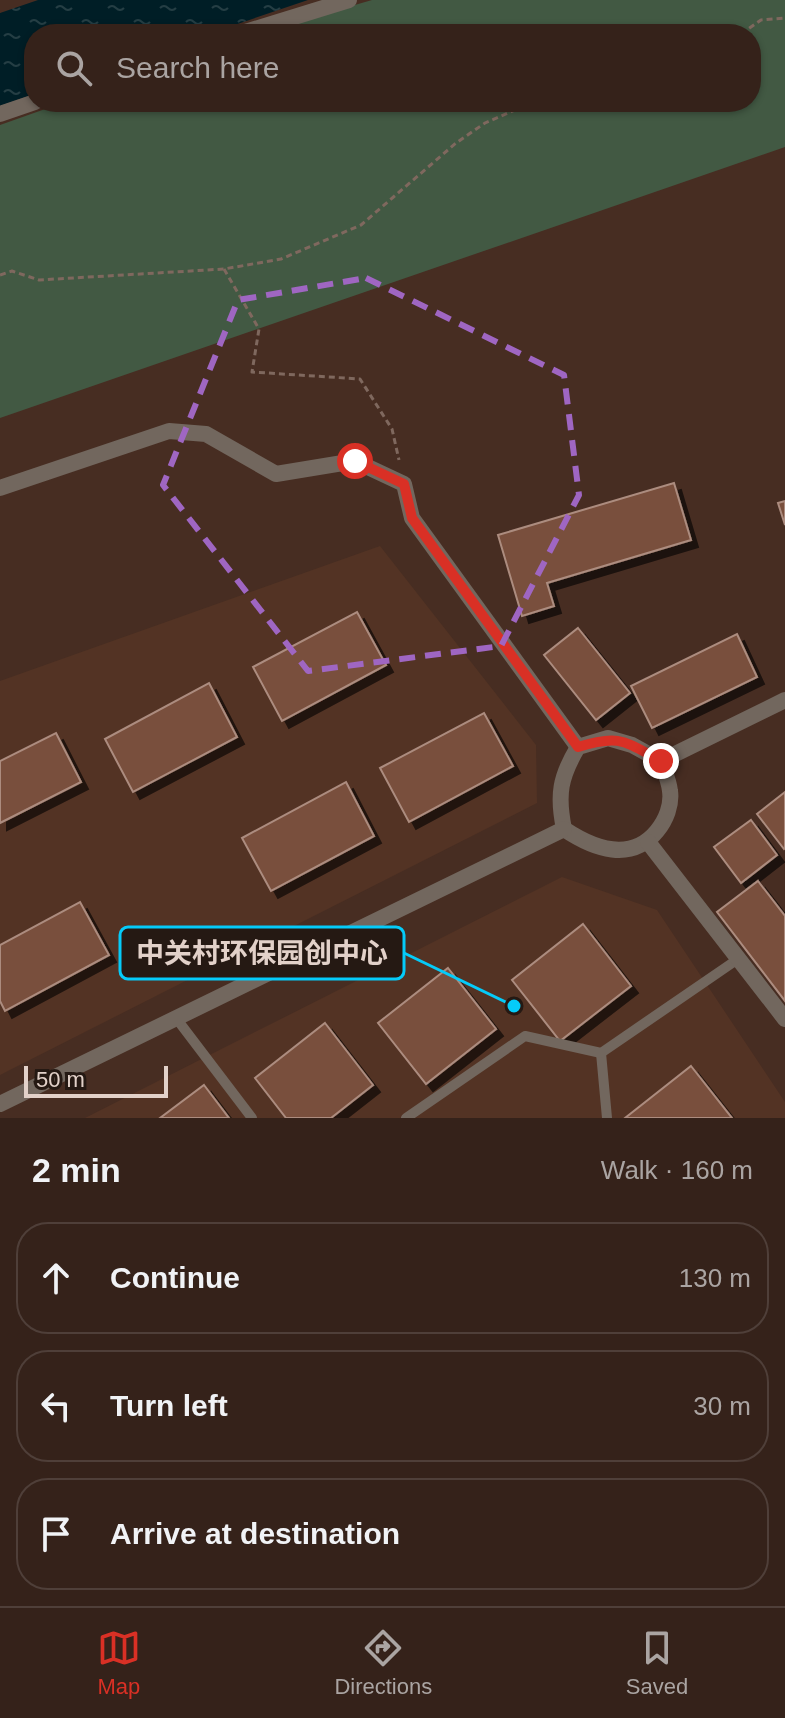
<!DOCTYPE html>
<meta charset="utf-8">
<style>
body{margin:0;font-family:Arial,"Noto Sans SC",sans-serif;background:#3d2a23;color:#f1f3f6}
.scale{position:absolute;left:24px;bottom:20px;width:144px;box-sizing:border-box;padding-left:8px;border:4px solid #e2d1c9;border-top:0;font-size:22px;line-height:28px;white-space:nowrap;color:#e2d1c9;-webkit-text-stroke:6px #251913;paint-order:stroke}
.stop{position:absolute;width:24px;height:24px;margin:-18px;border:6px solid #d93025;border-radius:50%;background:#fff}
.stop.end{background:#d93025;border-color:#fff;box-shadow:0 2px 8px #0008}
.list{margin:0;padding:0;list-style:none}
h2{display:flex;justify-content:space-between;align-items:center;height:104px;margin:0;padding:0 32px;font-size:34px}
h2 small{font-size:26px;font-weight:400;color:#aaa4a2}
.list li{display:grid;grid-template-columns:52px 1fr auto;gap:24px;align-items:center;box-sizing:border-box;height:112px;margin:0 16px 16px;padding:0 16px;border:2px solid #4f3f39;border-radius:32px}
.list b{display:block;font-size:30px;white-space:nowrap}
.list em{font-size:26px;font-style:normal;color:#aaa4a2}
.icon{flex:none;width:44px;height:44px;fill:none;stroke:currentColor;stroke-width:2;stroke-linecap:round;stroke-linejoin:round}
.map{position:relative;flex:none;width:785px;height:1118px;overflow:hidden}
.search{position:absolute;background:#35221a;box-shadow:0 2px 6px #0004;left:24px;right:24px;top:24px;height:88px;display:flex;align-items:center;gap:20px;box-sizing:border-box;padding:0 28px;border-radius:32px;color:#aaa4a2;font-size:30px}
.sheet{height:488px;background:#35221a}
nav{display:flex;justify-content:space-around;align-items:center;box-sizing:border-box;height:112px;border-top:2px solid #4f3f39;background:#35221a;font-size:22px;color:#aaa4a2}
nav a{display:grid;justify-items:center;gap:4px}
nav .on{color:#d93025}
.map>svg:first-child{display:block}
.built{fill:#533324}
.green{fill:#425943}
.water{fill:url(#water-ripples)}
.building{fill:#794f3c;stroke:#ac8c7f;stroke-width:2;filter:url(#shadow)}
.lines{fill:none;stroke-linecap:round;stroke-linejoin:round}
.path{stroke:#7f685e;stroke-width:3;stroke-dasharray:6 4;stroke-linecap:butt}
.service{stroke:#72675e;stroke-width:10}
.minor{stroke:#72675e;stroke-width:16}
.tertiary{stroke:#72675e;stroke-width:16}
.route{stroke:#d93025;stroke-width:10}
.marked{fill:none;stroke:#9f66c2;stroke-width:6;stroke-dasharray:16 10;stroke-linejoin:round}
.leader{fill:none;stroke:#05cbf9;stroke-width:3}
.callout-dot{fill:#05cbf9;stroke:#251913;stroke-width:3}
.callout{fill:#251913;stroke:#05cbf9;stroke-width:3}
.callout-label{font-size:28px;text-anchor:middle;font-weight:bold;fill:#e2d1c9}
</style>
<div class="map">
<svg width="785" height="1118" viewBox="0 0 785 1118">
<defs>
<pattern id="water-ripples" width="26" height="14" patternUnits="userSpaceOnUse" patternTransform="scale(2)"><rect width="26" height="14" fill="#001e26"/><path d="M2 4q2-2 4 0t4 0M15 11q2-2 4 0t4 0" fill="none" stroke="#253e44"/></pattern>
<filter id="shadow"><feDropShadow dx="7" dy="7" stdDeviation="0" flood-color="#0009"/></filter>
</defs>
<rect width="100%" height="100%" fill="#472d22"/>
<!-- built -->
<g class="built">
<polygon points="380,546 536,745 537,803 0,1075 0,681"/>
<polygon points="562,877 657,910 785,1102 785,1118 85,1118"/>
</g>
<!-- green -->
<polygon class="green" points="372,0 785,0 785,147 0,418 0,125 65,102 751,102 751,34 255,34"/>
<!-- water -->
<polygon class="water" points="38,0 308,0 208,34 34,34 34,94 0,106 0,13"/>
<!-- building -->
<g class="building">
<polygon points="674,483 691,540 547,583 554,606 522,616 498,535"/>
<polygon points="785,501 785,525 778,503"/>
<polygon points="357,612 386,665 282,721 253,667"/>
<polygon points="578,628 630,693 596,720 544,655"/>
<polygon points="737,634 757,677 652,728 631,686"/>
<polygon points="209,683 237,737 133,792 105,739"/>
<polygon points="484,713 513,766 409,822 380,768"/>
<polygon points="56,733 81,782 0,823 0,761"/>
<polygon points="346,782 374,836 271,891 242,838"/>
<polygon points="785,792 785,848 784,849 757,814"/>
<polygon points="751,820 777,855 741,883 714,847"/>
<polygon points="758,881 785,916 785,1001 717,912"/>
<polygon points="80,902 109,955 5,1011 0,1001 0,945"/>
<polygon points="583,924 631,986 560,1041 512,980"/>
<polygon points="448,968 496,1029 426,1084 378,1023"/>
<polygon points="325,1023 373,1085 331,1118 286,1118 255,1078"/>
<polygon points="691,1066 732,1118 625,1118"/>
<polygon points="204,1085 229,1118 160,1118"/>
</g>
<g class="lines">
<!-- path -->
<g class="path">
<polyline points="741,34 761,20 785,18"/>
<polyline points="628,102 634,102"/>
<polyline points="224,269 259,329 252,372 360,379 392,429 399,460"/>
<polyline points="0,275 12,271 39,280 224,269 281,259 361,225 456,143 485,123 533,102"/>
</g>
<!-- service -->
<g class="service">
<polyline points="176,1018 252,1118"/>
<polyline points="601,1053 607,1118"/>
<polyline points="406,1118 525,1036 601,1053 738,959"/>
</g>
<!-- minor -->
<g class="minor">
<polyline points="239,34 349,0"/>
<polyline points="0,114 35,102"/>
</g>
<!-- tertiary -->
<g class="tertiary">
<polyline points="0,488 169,431 206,434 276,474 355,461 404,484 412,518 578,747"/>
<path d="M 608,738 L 632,745 L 661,761 C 664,770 669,781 670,791 C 672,805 666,820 657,831 C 631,863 594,849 564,829 C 557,795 560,777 578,747 Z"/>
<polyline points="661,761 785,700"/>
<polyline points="648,842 785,1019"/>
<polyline points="0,1104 564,829"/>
</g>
</g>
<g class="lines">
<!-- route -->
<path class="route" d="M 355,461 L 404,484 L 412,518 L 578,747 C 620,734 624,741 661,761"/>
</g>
<!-- marked area -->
<path class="marked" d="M 366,278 L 564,375 L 579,495 L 501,646 L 308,671 L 163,485 L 238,300 Z"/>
<!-- callouts -->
<path class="leader" d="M514 1006L404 953"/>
<circle class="callout-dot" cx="514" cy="1006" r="8"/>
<rect class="callout" x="120" y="927" width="284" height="52" rx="8"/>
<g class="callout-label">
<text x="262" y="963">中关村环保园创中心</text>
</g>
</svg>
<div class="scale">50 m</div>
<div class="stop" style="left:355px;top:461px"></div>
<div class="stop end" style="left:661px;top:761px"></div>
<div class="search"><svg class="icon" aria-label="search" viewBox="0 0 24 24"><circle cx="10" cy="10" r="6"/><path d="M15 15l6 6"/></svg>Search here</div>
</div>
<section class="sheet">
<h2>2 min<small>Walk · 160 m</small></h2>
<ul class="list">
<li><svg class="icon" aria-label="ahead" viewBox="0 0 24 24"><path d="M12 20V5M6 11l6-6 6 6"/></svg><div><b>Continue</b></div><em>130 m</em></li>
<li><svg class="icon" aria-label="left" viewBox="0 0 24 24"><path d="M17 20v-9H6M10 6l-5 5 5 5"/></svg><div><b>Turn left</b></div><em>30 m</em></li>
<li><svg class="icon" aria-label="arrive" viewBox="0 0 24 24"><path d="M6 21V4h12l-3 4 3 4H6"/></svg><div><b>Arrive at destination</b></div></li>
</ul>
</section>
<nav>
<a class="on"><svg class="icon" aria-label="map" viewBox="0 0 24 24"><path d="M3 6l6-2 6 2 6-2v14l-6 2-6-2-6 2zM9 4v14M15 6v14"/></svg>Map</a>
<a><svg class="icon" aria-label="directions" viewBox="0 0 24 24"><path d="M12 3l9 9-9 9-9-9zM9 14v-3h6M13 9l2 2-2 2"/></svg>Directions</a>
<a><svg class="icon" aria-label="saved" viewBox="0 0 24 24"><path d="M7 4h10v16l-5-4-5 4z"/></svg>Saved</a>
</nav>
